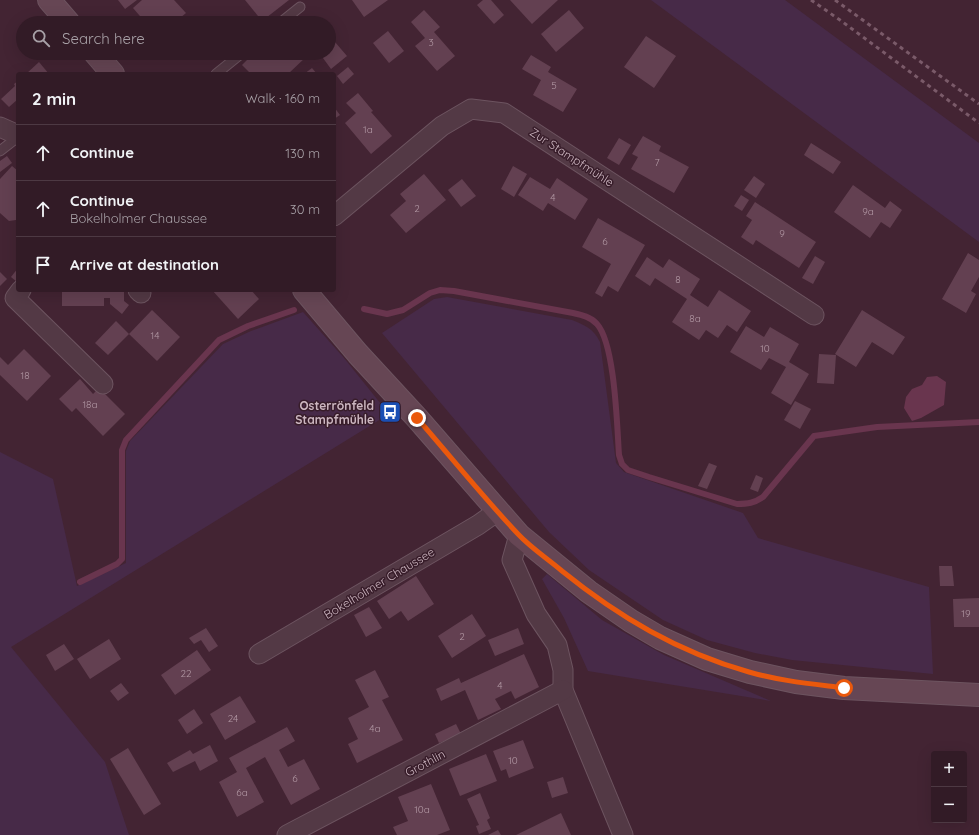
<!DOCTYPE html>
<meta charset="utf-8">
<style>
body{margin:0;font-family:Quicksand,sans-serif;background:#3a242e;color:#f1f3f6}
.controls{position:absolute;right:12px;bottom:12px;display:grid;overflow:hidden;border-radius:4px;box-shadow:0 4px 16px #0002}
.controls button{width:36px;height:36px;display:grid;place-items:center;padding:0;border:0;border-bottom:1px solid #4d3943;background:#321b26;color:#f1f3f6;font:20px sans-serif}
.stop{position:absolute;width:12px;height:12px;margin:-9px;border:3px solid #ea580c;border-radius:50%;background:#fff}
.stop.end{background:#ea580c;border-color:#fff;box-shadow:0 1px 4px #0008}
.list{margin:0;padding:0;list-style:none}
h2{display:flex;justify-content:space-between;align-items:center;height:52px;margin:0;padding:0 16px;font-size:17px}
h2 small{font-size:13px;font-weight:400;color:#a8a1a7}
.list li{display:grid;grid-template-columns:26px 1fr auto;gap:12px;align-items:center;box-sizing:border-box;height:56px;padding:0 16px;border-top:1px solid #4d3943}
.list b{display:block;font-size:15px;white-space:nowrap}
.list p{margin:0;font-size:13px;white-space:nowrap;color:#a8a1a7}
.list em{font-size:13px;font-style:normal;color:#a8a1a7}
.icon{flex:none;width:22px;height:22px;fill:none;stroke:currentColor;stroke-width:2;stroke-linecap:round;stroke-linejoin:round}
.map{position:relative;flex:none;width:979px;height:835px;overflow:hidden}
.search{position:absolute;background:#321b26;box-shadow:0 4px 16px #0002;left:16px;top:16px;width:320px;height:44px;display:flex;align-items:center;gap:10px;box-sizing:border-box;padding:0 14px;border-radius:22px;color:#a8a1a7;font-size:15px}
.panel{position:absolute;background:#321b26;box-shadow:0 4px 16px #0002;left:16px;top:72px;width:320px;height:220px;border-radius:4px}
.map>svg:first-child{display:block}
.green{fill:#472a48}
.water{fill:#69354e}
.lines{fill:none;stroke-linecap:round;stroke-linejoin:round}
.stream{stroke:#69354e;stroke-width:6}
.building{fill:#634051}
.service-casing{stroke:#6d5460;stroke-width:11}
.minor-casing{stroke:#6d5460;stroke-width:21}
.secondary-casing{stroke:#6d5460;stroke-width:24}
.service{stroke:#533945;stroke-width:9}
.minor{stroke:#533945;stroke-width:19}
.secondary{stroke:#664654;stroke-width:22}
.rail{stroke:#7a5a69;stroke-width:3;stroke-dasharray:4 4;stroke-linecap:butt}
.route{stroke:#ea580c;stroke-width:5}
.labels{text-anchor:middle;dominant-baseline:central;stroke-width:3;stroke-linejoin:round;paint-order:stroke}
.number-label{font-size:10px;fill:#b298a4}
.street-label{font-size:12px;fill:#ccb6c0;stroke:#381d2a}
.poi-label{font-size:12px;font-weight:bold;fill:#ccb6c0;stroke:#381d2a;text-anchor:end}
</style>
<div class="map">
<svg width="979" height="835" viewBox="0 0 979 835">
<rect width="100%" height="100%" fill="#432433"/>
<!-- green -->
<g class="green">
<polygon points="651,0 785,0 979,143 979,242"/>
<path d="M 447,297 L 572,320 C 586,326 593,328 600,342 L 616,463 L 624,472 L 743,513 L 758,538 L 929,587 L 933,674 L 792,660 L 755,653 L 707,640 L 663,620 L 589,570 L 549,532 L 382,333 L 434,299 Z"/>
<polygon points="303,312 344,358 389,414 11,647 105,762 129,835 0,835 0,452 53,479 77,586 126,563 126,451 130,441 223,344 251,331"/>
<polygon points="547,574 602,620 664,655 771,701 588,671 564,618 542,579"/>
</g>
<!-- water -->
<polygon class="water" points="937,376 946,382 944,405 921,418 912,421 904,408 906,397 912,389 922,385 927,377"/>
<g class="lines">
<!-- stream -->
<g class="stream">
<path d="M 364,309 L 387,314 L 403,310 L 430,293 L 440,290 L 454,291 L 573,313 C 582,315 591,317 597,324 C 615,344 617,426 619,455 L 622,464 L 628,470 L 649,477 L 737,504 C 748,504 754,503 763,497 L 814,436 L 877,427 L 979,422"/>
<polyline points="80,582 117,564 122,559 122,450 126,440 219,340 248,326 294,310"/>
</g>
</g>
<!-- building -->
<g class="building">
<polygon points="118,0 137,0 125,9"/>
<polygon points="142,0 174,0 186,13 174,23 146,23 133,8"/>
<polygon points="245,0 289,0 262,21"/>
<polygon points="352,0 388,0 364,17"/>
<polygon points="483,0 491,0 504,15 494,24 477,5"/>
<polygon points="510,0 558,0 532,24"/>
<polygon points="424,10 440,27 434,32 455,56 437,71 415,46 425,38 411,22"/>
<polygon points="569,10 584,28 556,52 541,34"/>
<polygon points="388,31 404,51 389,63 373,43"/>
<polygon points="646,36 676,56 654,88 624,67"/>
<polygon points="335,42 347,56 331,69 320,54 321,53 329,53 329,47"/>
<polygon points="254,53 302,53 306,57 288,74 251,74 242,65"/>
<polygon points="531,55 551,67 548,72 577,89 563,112 533,95 541,80 522,69"/>
<polygon points="39,62 49,74 26,74"/>
<polygon points="348,67 354,74 343,84 337,76"/>
<polygon points="312,68 317,74 304,74"/>
<polygon points="18,81 18,99 9,107 1,99 15,86 14,84"/>
<polygon points="358,93 373,111 371,112 392,136 371,154 345,123 356,113 346,103"/>
<polygon points="334,107 340,115 334,119"/>
<polygon points="643,136 661,146 659,151 689,167 674,193 631,169 638,157 632,154"/>
<polygon points="619,138 631,145 619,165 607,158"/>
<polygon points="811,143 841,162 833,174 804,155"/>
<polygon points="7,156 12,163 0,172 0,161"/>
<polygon points="12,166 18,171 18,222 16,220 9,221 0,213 0,179"/>
<polygon points="513,166 527,174 514,197 501,189"/>
<polygon points="424,174 446,200 406,233 390,215 406,201 400,194"/>
<polygon points="754,176 765,184 756,198 744,190"/>
<polygon points="530,177 550,189 557,178 588,199 575,220 548,203 543,211 518,195"/>
<polygon points="462,179 476,196 461,207 448,190"/>
<polygon points="853,185 885,208 890,201 902,210 890,228 881,222 870,238 834,212"/>
<polygon points="741,195 749,200 742,211 734,206"/>
<polygon points="755,202 816,242 799,268 756,240 753,245 741,237 752,220 746,216"/>
<polygon points="598,218 645,245 618,292 608,286 602,297 595,293 611,264 582,247"/>
<polygon points="968,253 979,260 979,277 971,291 976,294 966,313 942,299"/>
<polygon points="815,256 825,262 813,284 802,278"/>
<polygon points="647,257 663,268 669,259 700,279 690,295 708,307 719,290 751,311 737,332 727,325 718,338 706,330 699,340 672,322 687,299 655,278 650,286 635,276"/>
<polygon points="18,268 18,282 17,282 11,277"/>
<polygon points="0,272 7,279 0,286"/>
<polygon points="62,290 124,290 124,301 129,305 122,314 110,304 110,298 104,298 104,306 62,306"/>
<polygon points="212,290 251,290 259,299 238,319"/>
<polygon points="152,310 180,337 157,361 129,334"/>
<polygon points="862,310 905,337 893,355 872,342 856,367 835,354"/>
<polygon points="116,321 129,334 108,355 95,343"/>
<polygon points="746,326 764,337 770,327 799,344 789,362 809,374 791,405 771,393 786,367 769,358 761,370 730,352"/>
<polygon points="24,349 51,376 27,401 0,375 0,357 8,365"/>
<polygon points="819,354 836,355 834,384 817,383"/>
<polygon points="80,379 93,394 99,388 125,414 103,436 76,408 72,412 59,399"/>
<polygon points="795,401 811,409 800,429 784,420"/>
<polygon points="709,463 717,466 707,489 698,486"/>
<polygon points="756,475 763,478 758,492 750,489"/>
<polygon points="939,566 952,566 954,586 940,586"/>
<polygon points="416,576 434,604 408,621 401,611 389,619 377,601"/>
<polygon points="979,598 979,627 954,627 953,599"/>
<polygon points="369,607 382,628 366,637 354,615"/>
<polygon points="472,614 486,636 452,658 438,636"/>
<polygon points="206,628 218,646 209,652 201,640 194,644 189,638"/>
<polygon points="518,628 524,644 495,656 488,640"/>
<polygon points="109,639 121,659 90,679 77,659"/>
<polygon points="64,644 74,659 55,671 46,655"/>
<polygon points="197,650 211,670 175,695 161,675"/>
<polygon points="524,654 539,687 515,699 511,691 495,699 501,709 478,720 465,690 441,701 436,689 459,678 461,683"/>
<polygon points="375,670 389,697 382,700 403,740 357,763 348,744 358,739 348,718 369,707 355,680"/>
<polygon points="121,683 129,693 118,701 110,691"/>
<polygon points="240,696 256,722 225,740 210,714"/>
<polygon points="194,709 203,723 187,734 178,720"/>
<polygon points="456,724 461,734 439,743 435,734"/>
<polygon points="287,727 295,741 279,750 288,767 304,759 320,789 291,805 265,757 246,768 264,802 237,817 219,782 237,772 229,758"/>
<polygon points="523,740 534,768 509,778 506,769 501,771 493,751"/>
<polygon points="210,745 218,761 200,771 195,761 173,772 167,763 190,750 193,754"/>
<polygon points="128,748 161,804 144,815 110,759"/>
<polygon points="486,754 497,781 460,796 449,769"/>
<polygon points="563,777 568,793 552,798 547,782"/>
<polygon points="431,784 450,830 437,835 397,835 393,827 408,821 398,797"/>
<polygon points="480,793 490,818 487,820 491,829 479,834 476,826 479,825 467,799"/>
<polygon points="561,813 571,835 516,835"/>
<polygon points="498,830 501,835 488,835"/>
</g>
<g class="lines">
<!-- service casing -->
<g class="service-casing">
<g id="service">
<polyline points="280,23 300,7"/>
<polyline points="216,74 242,53"/>
<polyline points="0,151 18,137"/>
</g>
</g>
<!-- minor casing -->
<g class="minor-casing">
<g id="minor">
<polyline points="0,127 18,135"/>
<polyline points="334,216 442,126 471,109 504,113 814,315"/>
<polyline points="21,290 15,298 103,384"/>
<polyline points="138,290 141,293"/>
<polyline points="519,535 512,560 536,614 557,645 563,670 563,690 623,835"/>
<polyline points="259,654 478,525 498,511"/>
<polyline points="287,835 563,690"/>
</g>
</g>
<!-- secondary casing -->
<g class="secondary-casing">
<g id="secondary">
<polyline points="49,0 69,23"/>
<polyline points="95,53 113,74"/>
<polyline points="304,290 358,354 417,418 519,535 589,592 631,621 660,638 707,659 750,672 796,682 844,688 979,695"/>
</g>
</g>
<!-- service -->
<use href="#service" class="service"/>
<!-- minor -->
<use href="#minor" class="minor"/>
<!-- secondary -->
<use href="#secondary" class="secondary"/>
<!-- rail -->
<g class="rail">
<polyline points="811,0 840,20 979,123"/>
<polyline points="835,0 979,104"/>
</g>
</g>
<g class="lines">
<!-- route -->
<path class="route" d="M 417,418 C 451,457 483,497 518,534 C 531,548 548,559 562,571 C 619,617 678,652 749,672 C 780,681 813,684 844,688"/>
</g>
<!-- icons -->
<defs>
<g id="bus-square" transform="scale(1.15)"><rect x="-9" y="-9" width="18" height="18" rx="4" fill="#1a4fb4" stroke="#381d2a"/><path d="M-5-6H5V4H4V6H2V4H-2V6H-4V4H-5ZM-3.5-4V0h7V-4ZM-3.5 1.2v1.5H-2V1.2ZM2 1.2v1.5H3.5V1.2Z" fill="#fff"/></g>
</defs>
<g fill-rule="evenodd">
<use href="#bus-square" x="390" y="412"/>
</g>
<g class="labels">
<!-- number labels -->
<g class="number-label">
<text x="431" y="42">3</text>
<text x="554" y="85">5</text>
<text x="368" y="129">1a</text>
<text x="657" y="162">7</text>
<text x="553" y="197">4</text>
<text x="417" y="208">2</text>
<text x="868" y="211">9a</text>
<text x="782" y="233">9</text>
<text x="605" y="241">6</text>
<text x="678" y="279">8</text>
<text x="695" y="318">8a</text>
<text x="155" y="335">14</text>
<text x="765" y="348">10</text>
<text x="25" y="375">18</text>
<text x="90" y="404">18a</text>
<text x="966" y="613">19</text>
<text x="462" y="636">2</text>
<text x="186" y="673">22</text>
<text x="500" y="685">4</text>
<text x="233" y="718">24</text>
<text x="375" y="728">4a</text>
<text x="513" y="760">10</text>
<text x="295" y="778">6</text>
<text x="242" y="792">6a</text>
<text x="422" y="809">10a</text>
</g>
<!-- street labels -->
<g class="street-label">
<text transform="translate(572 157) rotate(33)">Zur Stampfmühle</text>
<text transform="translate(379 583) rotate(-31)">Bokelholmer Chaussee</text>
<text transform="translate(425 763) rotate(-28)">Grothlin</text>
</g>
<!-- poi labels -->
<g class="poi-label">
<text x="374" y="405">Osterrönfeld<tspan x="374" dy="14">Stampfmühle</tspan></text>
</g>
</g>
</svg>
<div class="controls">
<button>+</button>
<button>−</button>
</div>
<div class="stop" style="left:844px;top:688px"></div>
<div class="stop end" style="left:417px;top:418px"></div>
<div class="search"><svg class="icon" aria-label="search" viewBox="0 0 24 24"><circle cx="10" cy="10" r="6"/><path d="M15 15l6 6"/></svg>Search here</div>
<section class="panel">
<h2>2 min<small>Walk · 160 m</small></h2>
<ul class="list">
<li><svg class="icon" aria-label="ahead" viewBox="0 0 24 24"><path d="M12 20V5M6 11l6-6 6 6"/></svg><div><b>Continue</b></div><em>130 m</em></li>
<li><svg class="icon" aria-label="ahead" viewBox="0 0 24 24"><path d="M12 20V5M6 11l6-6 6 6"/></svg><div><b>Continue</b><p>Bokelholmer Chaussee</p></div><em>30 m</em></li>
<li><svg class="icon" aria-label="arrive" viewBox="0 0 24 24"><path d="M6 21V4h12l-3 4 3 4H6"/></svg><div><b>Arrive at destination</b></div></li>
</ul>
</section>
</div>
